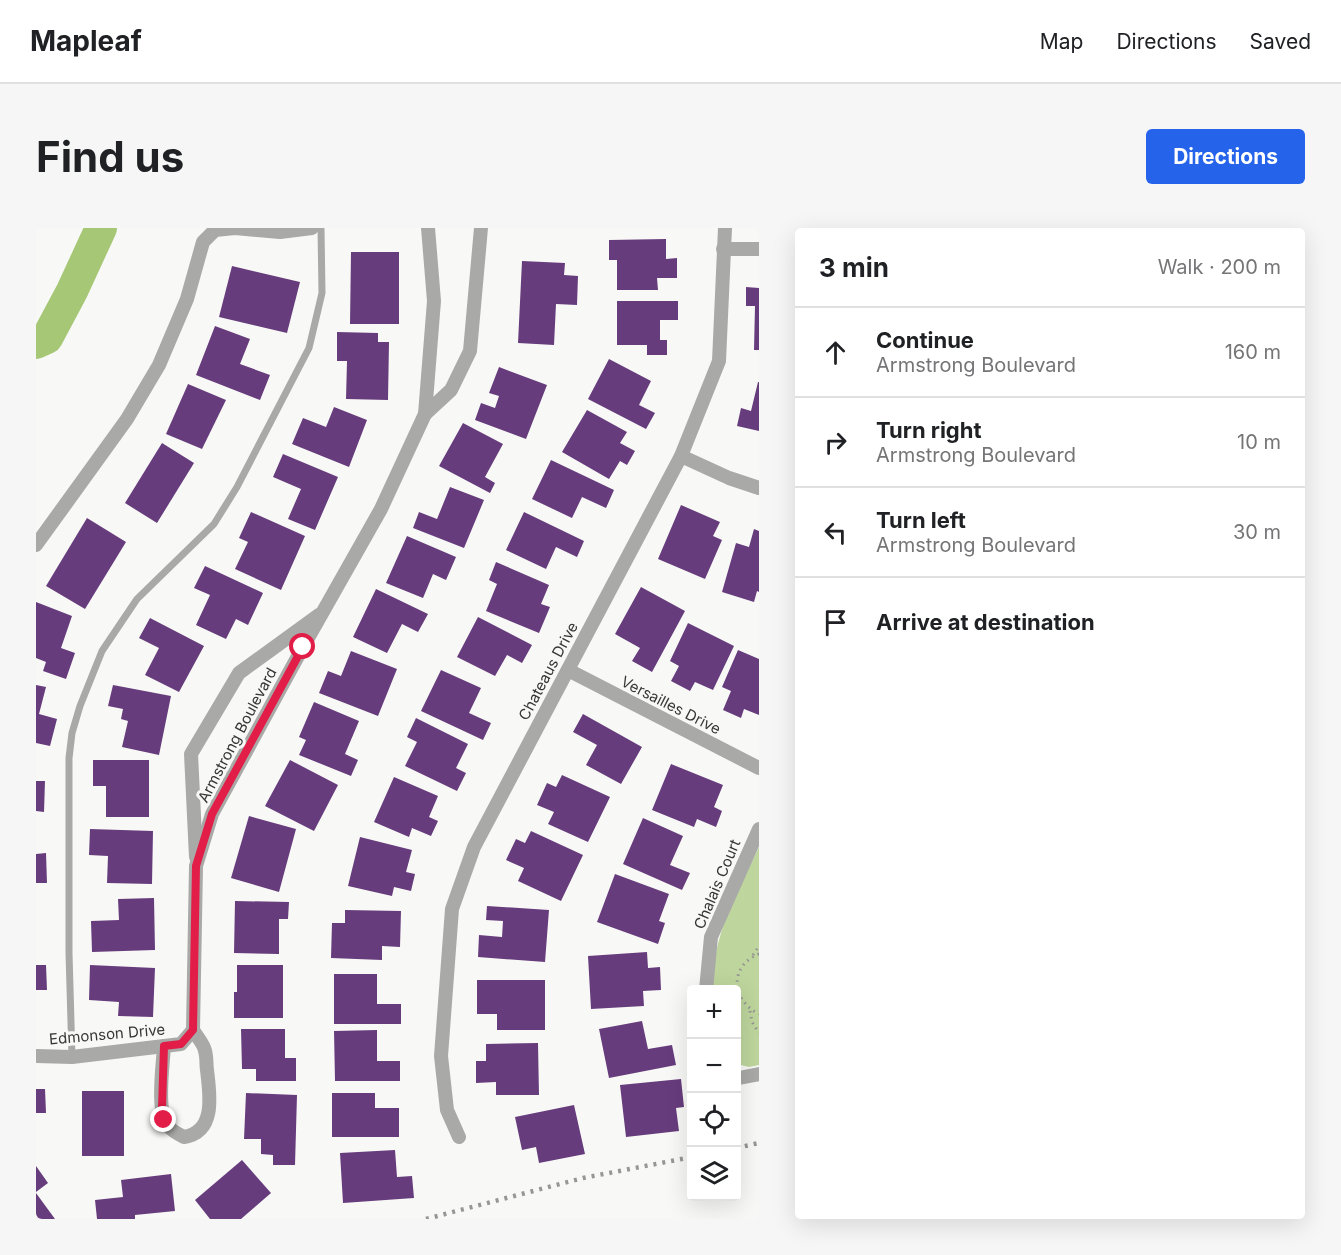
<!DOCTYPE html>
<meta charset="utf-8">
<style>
body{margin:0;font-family:Inter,sans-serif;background:#f6f6f6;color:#202124}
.controls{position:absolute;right:18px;bottom:18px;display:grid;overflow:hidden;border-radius:6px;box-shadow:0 6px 24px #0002}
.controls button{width:54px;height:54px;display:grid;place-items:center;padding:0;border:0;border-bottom:2px solid #e0e0e0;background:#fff;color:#202124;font:30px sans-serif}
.stop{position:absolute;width:18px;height:18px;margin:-14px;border:4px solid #e11d48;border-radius:50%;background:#fff}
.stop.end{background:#e11d48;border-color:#fff;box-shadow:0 2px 6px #0008}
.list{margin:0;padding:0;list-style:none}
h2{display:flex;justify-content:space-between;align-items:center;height:78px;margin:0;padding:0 24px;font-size:26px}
h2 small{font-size:20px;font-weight:400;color:#757577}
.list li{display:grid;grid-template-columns:39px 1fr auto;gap:18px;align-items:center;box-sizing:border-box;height:90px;padding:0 24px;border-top:2px solid #e0e0e0}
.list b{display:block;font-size:22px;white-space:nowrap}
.list p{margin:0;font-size:20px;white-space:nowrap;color:#757577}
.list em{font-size:20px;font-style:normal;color:#757577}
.icon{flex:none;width:33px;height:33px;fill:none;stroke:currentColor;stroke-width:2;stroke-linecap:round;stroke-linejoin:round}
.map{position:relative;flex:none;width:723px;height:991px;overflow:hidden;border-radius:6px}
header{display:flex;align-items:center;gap:36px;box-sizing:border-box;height:84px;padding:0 30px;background:#fff;border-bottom:2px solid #e0e0e0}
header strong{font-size:28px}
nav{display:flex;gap:33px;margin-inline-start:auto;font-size:21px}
.intro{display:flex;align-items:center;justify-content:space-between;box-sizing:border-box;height:144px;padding:0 36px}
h1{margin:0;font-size:42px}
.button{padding:15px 27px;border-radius:6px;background:#2563eb;color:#fff;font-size:21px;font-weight:700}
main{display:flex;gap:36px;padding:0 36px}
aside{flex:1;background:#fff;border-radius:6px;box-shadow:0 6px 24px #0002}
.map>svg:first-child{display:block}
.green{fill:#bed59d}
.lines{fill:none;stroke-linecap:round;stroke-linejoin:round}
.river{stroke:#a6c775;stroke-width:32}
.building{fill:#673c7d}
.path{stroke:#939492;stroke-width:3;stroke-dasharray:1.5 4.5;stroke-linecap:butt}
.service{stroke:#a9a9a8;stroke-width:7}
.minor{stroke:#a9a9a8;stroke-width:14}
.rail{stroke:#969795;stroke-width:4.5;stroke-dasharray:3 6;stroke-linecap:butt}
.route{stroke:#e11d48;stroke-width:8}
.labels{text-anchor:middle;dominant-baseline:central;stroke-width:6;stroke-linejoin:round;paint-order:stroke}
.street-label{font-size:15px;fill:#363736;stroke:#f8f9f6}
</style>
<header>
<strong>Mapleaf</strong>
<nav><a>Map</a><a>Directions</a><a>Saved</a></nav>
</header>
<div class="intro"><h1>Find us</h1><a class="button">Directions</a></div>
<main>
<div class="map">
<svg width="723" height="991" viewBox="0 0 723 991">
<rect width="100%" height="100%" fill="#f8f9f6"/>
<!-- green -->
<path class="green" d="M 723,619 L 723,837 L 713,839 L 701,836 L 700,762 L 677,762 C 676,706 700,667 723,619 Z"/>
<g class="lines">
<!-- river -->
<polyline class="river" points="0,115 11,110 36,63 65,0"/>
</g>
<!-- building -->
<g class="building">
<polygon points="630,11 630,31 641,30 641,50 621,50 622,62 581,62 581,32 573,32 573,12"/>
<polygon points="315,24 363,24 363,96 314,96"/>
<polygon points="486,33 529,35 528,47 542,48 541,77 520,76 518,117 482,115"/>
<polygon points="196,38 264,54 251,105 183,89"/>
<polygon points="710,59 723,60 723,122 718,122 719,78 710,78"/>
<polygon points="581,73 642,73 642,92 624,92 624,112 631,112 631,127 611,127 611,117 581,117"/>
<polygon points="179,98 214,111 204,136 234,147 224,172 160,147"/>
<polygon points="301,104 342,105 342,114 353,114 352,172 310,171 311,133 301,133"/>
<polygon points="573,131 615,153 603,177 619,185 610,201 552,171"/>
<polygon points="463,139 511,157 490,211 439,192 445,175 459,180 463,168 453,165"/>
<polygon points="722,154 723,154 723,203 701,198 705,180 715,183"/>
<polygon points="152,156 190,172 166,221 130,206"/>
<polygon points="298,179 331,192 313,239 256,216 267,190 290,199"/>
<polygon points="551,182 591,204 584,215 599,223 591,237 584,233 573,251 526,224"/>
<polygon points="427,195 467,216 449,249 459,255 454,265 403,238"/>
<polygon points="126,215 158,235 121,295 89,275"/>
<polygon points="247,226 302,249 279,302 252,291 265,261 237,249"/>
<polygon points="515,232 578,262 570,280 546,269 536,290 496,271"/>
<polygon points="414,259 448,272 428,320 377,300 383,284 401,291"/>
<polygon points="645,277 684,294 677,308 686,312 669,351 622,331"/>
<polygon points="215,284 269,308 245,362 199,341 212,314 203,310"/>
<polygon points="488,284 548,313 541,329 520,319 510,341 470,322"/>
<polygon points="51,290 90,314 49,381 10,358"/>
<polygon points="718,301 723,303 723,364 721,363 718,374 686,364 700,315 713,319"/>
<polygon points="371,308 420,329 410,352 397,346 387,370 350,355"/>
<polygon points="460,334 513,357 505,376 514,379 503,405 450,383 461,356 453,352"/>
<polygon points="169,338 227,365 212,397 200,391 190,411 160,397 174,367 158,360"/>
<polygon points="605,359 649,383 616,444 596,433 604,420 579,406"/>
<polygon points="340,361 392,386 382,404 366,396 351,425 317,409"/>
<polygon points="0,374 36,388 25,420 39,425 30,451 7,443 10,434 0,430"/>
<polygon points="442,389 496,417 486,435 471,427 459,448 421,429"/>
<polygon points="114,390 168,418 143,464 109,447 123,420 103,410"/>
<polygon points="652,395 698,418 677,462 659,454 654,463 635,453 643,438 634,433"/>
<polygon points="702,422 723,431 723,487 708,481 705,490 687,482 695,463 686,459"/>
<polygon points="315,423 361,441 342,488 283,465 292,443 305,448"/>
<polygon points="405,442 445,460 433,485 455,495 447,512 385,483"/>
<polygon points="0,457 10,459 3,486 21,491 14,518 0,515"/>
<polygon points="77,457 135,468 123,527 86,519 92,493 85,491 87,481 72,478"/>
<polygon points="278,474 323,493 309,526 322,532 315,548 263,527 270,512 263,509"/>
<polygon points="547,486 606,519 585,556 550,537 561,517 537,504"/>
<polygon points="380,490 432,516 420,540 430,545 421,563 369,538 381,514 371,509"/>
<polygon points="57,532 113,532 113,589 70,589 70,558 57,558"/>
<polygon points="254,532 302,557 278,603 229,578"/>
<polygon points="635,536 687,557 678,579 686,583 680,599 661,591 658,599 616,582"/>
<polygon points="526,547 574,569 552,614 512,596 518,584 501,577 511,555 520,559"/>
<polygon points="358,549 402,568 393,589 402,593 395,608 376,600 373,609 338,594"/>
<polygon points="0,553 9,553 8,584 0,583"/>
<polygon points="213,588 260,601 243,664 195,650"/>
<polygon points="607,590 647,608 634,637 654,645 646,662 587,636"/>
<polygon points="54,601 117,603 116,656 71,655 72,628 53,627"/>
<polygon points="495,603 547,627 525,673 482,653 488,640 470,632 480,611 489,615"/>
<polygon points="324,609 376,622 370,644 379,646 375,663 358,659 356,668 312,658"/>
<polygon points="10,625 11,655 0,655 0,626"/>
<polygon points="579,646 633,666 623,693 629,695 622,716 561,694"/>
<polygon points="118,670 119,722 56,724 55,693 83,692 82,671"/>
<polygon points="199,673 253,674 252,691 243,691 243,726 198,725"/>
<polygon points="451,678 513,682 509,734 442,729 443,707 466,709 467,693 450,692"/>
<polygon points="309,682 365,683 364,719 346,718 346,732 295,730 296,695 309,695"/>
<polygon points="611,724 612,740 624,739 625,762 607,763 608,778 555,781 552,728"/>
<polygon points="0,737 10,737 11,762 0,762"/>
<polygon points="54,737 119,740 117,789 82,788 83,774 53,772"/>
<polygon points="201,737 247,737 247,790 198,790 198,764 201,764"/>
<polygon points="298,746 341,746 341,776 365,776 365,796 298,796"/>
<polygon points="441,752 509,752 509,802 461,802 461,786 441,786"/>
<polygon points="606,793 612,821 636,817 640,837 573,850 563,801"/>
<polygon points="205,801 249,801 249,830 260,830 260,853 220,853 220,841 206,841"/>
<polygon points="341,802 341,833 364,833 364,853 299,853 298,803"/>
<polygon points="502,815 503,867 460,867 460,854 440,855 440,833 450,833 450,816"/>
<polygon points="645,851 648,879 640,880 643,903 590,909 584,857"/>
<polygon points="0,861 9,861 10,885 0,885"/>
<rect x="46" y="863" width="42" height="65"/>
<polygon points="210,865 261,867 259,937 237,937 237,927 225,926 225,911 208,911"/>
<polygon points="296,865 339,865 339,880 363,880 363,909 296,909"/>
<polygon points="538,877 549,926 503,935 500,919 486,922 479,889"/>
<polygon points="359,922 361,949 376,948 378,970 307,975 304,925"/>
<polygon points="206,932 235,965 205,991 174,991 159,972"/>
<polygon points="0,938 12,955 0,964"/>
<polygon points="135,946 139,983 99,987 99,991 61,991 59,972 87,969 85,952"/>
<polygon points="0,965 19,991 0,991"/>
</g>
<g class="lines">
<!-- path -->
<g class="path">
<path d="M 723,726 C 692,738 696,773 723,786"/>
<polyline points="717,727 723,718"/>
<polyline points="714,783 716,794 723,805"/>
</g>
<!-- service -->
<polyline class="service" points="36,829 33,725 33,530 36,505 44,478 66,423 101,371 178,296 201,259 273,120 286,65 285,0"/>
<!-- minor -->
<g class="minor">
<polyline points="687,21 723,21"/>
<polyline points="389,186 415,162 434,123 445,0"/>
<polyline points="645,228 693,250 723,260"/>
<polyline points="0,317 91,191 123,137 151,71 167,14 179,2 199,0 244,4 276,0"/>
<polyline points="532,442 723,540"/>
<polyline points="160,629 155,526 203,445 283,387"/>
<polyline points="670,762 675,709 723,601"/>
<path d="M 128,818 C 127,837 120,884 132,898 C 136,903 142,906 148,909 C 180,904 174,867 171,842 C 170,836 171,829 169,823 C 168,816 161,809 157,802"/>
<polyline points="0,828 36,829 145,816 157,802 160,638 176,586 267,419 345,281 389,186 398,73 392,0"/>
<polyline points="700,848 703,850 723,846"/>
<polyline points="423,909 411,882 405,828 416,681 438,619 645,228 683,133 689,0"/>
</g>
<!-- rail -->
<g class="rail">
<polyline points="700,920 723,915"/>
<polyline points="390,991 547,950 656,929"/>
</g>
</g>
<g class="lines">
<!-- route -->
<polyline class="route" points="128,892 126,879 128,818 145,816 157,802 160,638 176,586 267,419"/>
</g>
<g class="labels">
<!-- street labels -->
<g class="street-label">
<text transform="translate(512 443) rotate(-62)">Chateaus Drive</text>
<text transform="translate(635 477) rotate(27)">Versailles Drive</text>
<text transform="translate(201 507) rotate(-62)">Armstrong Boulevard</text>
<text transform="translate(681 656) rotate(-67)">Chalais Court</text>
<text transform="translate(71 806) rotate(-5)">Edmonson Drive</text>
</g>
</g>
</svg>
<div class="controls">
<button>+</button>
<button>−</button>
<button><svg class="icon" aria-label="locate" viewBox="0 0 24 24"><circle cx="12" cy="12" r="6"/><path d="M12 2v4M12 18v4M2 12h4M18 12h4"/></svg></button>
<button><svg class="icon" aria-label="layers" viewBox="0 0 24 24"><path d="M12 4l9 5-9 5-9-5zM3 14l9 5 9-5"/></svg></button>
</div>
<div class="stop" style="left:267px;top:419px"></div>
<div class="stop end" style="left:128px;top:892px"></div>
</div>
<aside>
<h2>3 min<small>Walk · 200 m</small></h2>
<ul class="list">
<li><svg class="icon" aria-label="ahead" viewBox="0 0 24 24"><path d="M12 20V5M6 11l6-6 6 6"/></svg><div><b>Continue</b><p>Armstrong Boulevard</p></div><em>160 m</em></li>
<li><svg class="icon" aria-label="right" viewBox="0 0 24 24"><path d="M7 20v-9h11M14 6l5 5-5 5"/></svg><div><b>Turn right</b><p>Armstrong Boulevard</p></div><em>10 m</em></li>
<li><svg class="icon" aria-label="left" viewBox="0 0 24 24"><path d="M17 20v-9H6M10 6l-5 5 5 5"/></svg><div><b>Turn left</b><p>Armstrong Boulevard</p></div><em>30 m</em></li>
<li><svg class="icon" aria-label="arrive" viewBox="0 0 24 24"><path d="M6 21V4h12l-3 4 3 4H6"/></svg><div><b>Arrive at destination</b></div></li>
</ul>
</aside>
</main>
